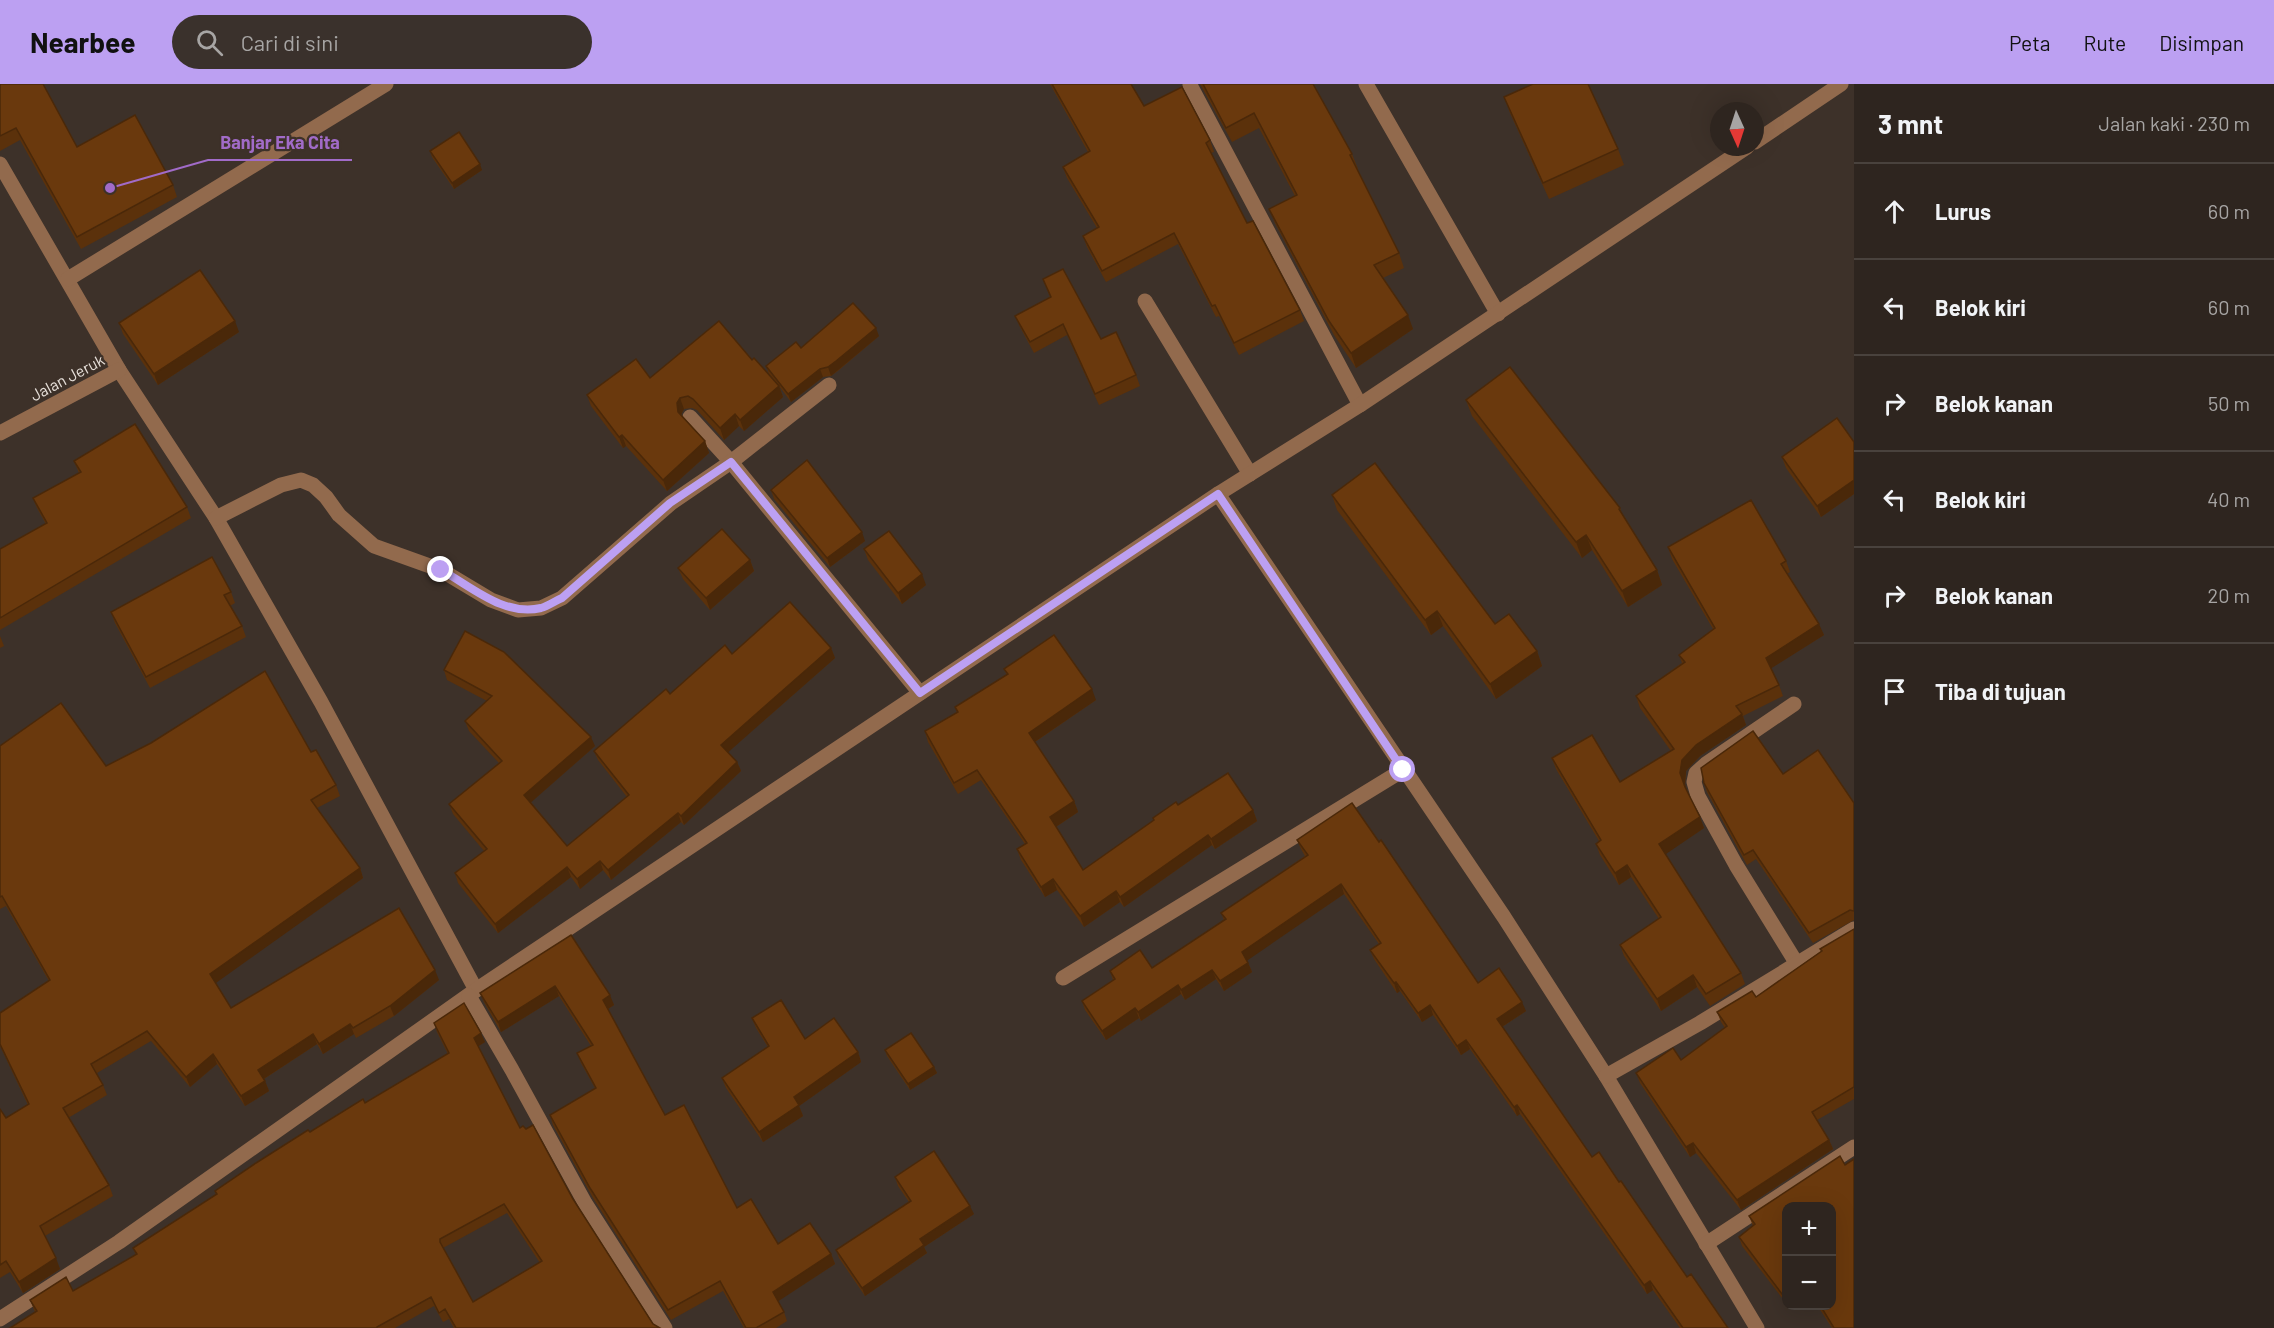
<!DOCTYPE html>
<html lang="id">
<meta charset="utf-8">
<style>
body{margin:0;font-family:Barlow,sans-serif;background:#3a312c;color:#f1f3f6}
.controls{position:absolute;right:18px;bottom:18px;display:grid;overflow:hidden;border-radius:12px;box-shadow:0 6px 24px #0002}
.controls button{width:54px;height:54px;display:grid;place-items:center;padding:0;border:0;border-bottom:2px solid #49423d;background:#2e251f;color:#f1f3f6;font:30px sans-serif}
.compass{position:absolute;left:1710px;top:18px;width:54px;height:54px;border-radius:50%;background:#2e251f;box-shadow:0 6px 24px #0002;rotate:177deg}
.stop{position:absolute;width:18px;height:18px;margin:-14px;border:4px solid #bca0f2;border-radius:50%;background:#fff}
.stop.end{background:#bca0f2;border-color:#fff;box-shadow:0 2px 6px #0008}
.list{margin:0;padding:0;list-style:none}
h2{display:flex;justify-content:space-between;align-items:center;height:78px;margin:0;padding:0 24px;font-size:26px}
h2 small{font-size:20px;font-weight:400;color:#a7a5a4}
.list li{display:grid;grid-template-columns:39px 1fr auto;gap:18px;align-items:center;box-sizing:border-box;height:96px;padding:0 24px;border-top:2px solid #49423d}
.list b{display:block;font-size:22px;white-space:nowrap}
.list em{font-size:20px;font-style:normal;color:#a7a5a4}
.icon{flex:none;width:33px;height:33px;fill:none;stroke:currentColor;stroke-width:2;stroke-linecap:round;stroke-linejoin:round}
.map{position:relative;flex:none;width:1854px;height:1244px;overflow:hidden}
header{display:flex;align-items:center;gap:36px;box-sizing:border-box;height:84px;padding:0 30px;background:#bca0f2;color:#111}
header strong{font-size:28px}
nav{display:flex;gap:33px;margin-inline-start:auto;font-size:21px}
.search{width:420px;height:54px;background:#3a312c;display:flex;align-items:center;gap:15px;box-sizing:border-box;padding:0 21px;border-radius:33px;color:#a7a5a4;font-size:22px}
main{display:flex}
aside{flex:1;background:#2e251f}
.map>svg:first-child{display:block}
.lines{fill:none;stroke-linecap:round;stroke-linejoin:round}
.minor{stroke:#926a4d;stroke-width:15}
.wall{fill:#5b310b;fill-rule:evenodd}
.shaded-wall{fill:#4a2809}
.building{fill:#6a390d;stroke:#4a2809;stroke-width:1.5;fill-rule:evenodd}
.route{stroke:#bca0f2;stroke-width:8}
.labels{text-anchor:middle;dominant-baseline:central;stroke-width:4.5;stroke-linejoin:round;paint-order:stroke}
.street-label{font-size:16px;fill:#e7e0da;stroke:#3d3129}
.leader{fill:none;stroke:#a16bc8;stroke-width:2}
.callout-dot{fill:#a16bc8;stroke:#3d3129;stroke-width:2}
.callout-label{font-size:18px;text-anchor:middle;font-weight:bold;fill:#a16bc8;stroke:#3d3129;stroke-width:4.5;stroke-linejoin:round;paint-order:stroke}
</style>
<header>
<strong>Nearbee</strong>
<div class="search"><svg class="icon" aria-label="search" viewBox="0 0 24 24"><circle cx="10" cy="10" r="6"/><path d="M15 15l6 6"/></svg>Cari di sini</div>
<nav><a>Peta</a><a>Rute</a><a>Disimpan</a></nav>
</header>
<main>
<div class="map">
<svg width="1854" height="1244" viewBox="0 0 1854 1244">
<rect width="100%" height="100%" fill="#3d3129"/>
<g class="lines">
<!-- minor -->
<g class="minor">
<polyline points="1366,0 1498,230"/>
<polyline points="1190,1 1360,321"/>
<polyline points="1755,58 1841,0"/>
<polyline points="0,80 119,286 216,434 321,618 476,906 119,1158 0,1235"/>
<polyline points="68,195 386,0"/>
<polyline points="1145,217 1250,390"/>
<polyline points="690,333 731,378 920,609"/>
<polyline points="0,349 119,286"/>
<polyline points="1218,410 1504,833 1606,992 1757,1244"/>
<polyline points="216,434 281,401 301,396 313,401 326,413 339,431 374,462 441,486 491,516 518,526 541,524 562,514 671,419 731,378 829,301"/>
<polyline points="1794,620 1706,680 1696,689 1694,698 1698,712 1736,781 1797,880"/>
<polyline points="1063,894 1403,686"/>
<polyline points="476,906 1218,410 1360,321 1747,63"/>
<polyline points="469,912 512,986 585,1119 665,1244"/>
<polyline points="1606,992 1700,939 1854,845"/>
<polyline points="1706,1160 1854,1063"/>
</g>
</g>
<!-- wall -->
<g class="wall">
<polygon points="0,0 77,63 173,101 177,113 81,165 20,56 0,67"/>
<polygon points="1050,0 1131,0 1144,22 1210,56 1214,68 1211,69 1247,139 1300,226 1304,237 1239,271 1219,232 1216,233 1178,160 1106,198 1087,163 1083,152 1097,144 1067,94 1063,83 1088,68"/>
<polygon points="1200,0 1313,0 1352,70 1358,85 1357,85 1399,169 1404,184 1383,194 1413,245 1356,284 1334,251 1275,139 1269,125 1295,112 1259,44 1232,58"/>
<polygon points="1504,13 1618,65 1624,81 1549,115 1510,29"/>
<polygon points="430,67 482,86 454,105 432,73"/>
<polygon points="1043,195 1136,291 1140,302 1099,321 1067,251 1034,269 1020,243 1015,232 1050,213"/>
<polygon points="119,239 239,248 158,301 123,250"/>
<polygon points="879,252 839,286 831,292 823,293 791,318 779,302 783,313 744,347 739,342 724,356 697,326 692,324 684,325 681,330 705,357 709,369 667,407 626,362 623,364 591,322 587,311 650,294 752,276 776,299 769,290 766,282 801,264"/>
<polygon points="1466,316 1620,424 1623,432 1657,486 1662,501 1628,523 1592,466 1582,474 1472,332"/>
<polygon points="1854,358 1854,410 1821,433 1786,384 1782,373"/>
<polygon points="74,377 187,423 191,434 0,546 0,465 46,440 37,424 33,414 79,389"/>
<polygon points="771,406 865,457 830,483 774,415"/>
<polygon points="1332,411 1495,540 1537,567 1542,582 1496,615 1443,542 1431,551 1337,426"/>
<polygon points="1668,463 1786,477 1790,488 1787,490 1824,551 1771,584 1779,601 1783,612 1743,632 1746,641 1700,672 1686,687 1685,700 1686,707 1704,744 1665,770 1741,889 1745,900 1710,922 1697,903 1661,927 1624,872 1620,861 1659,835 1631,793 1619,801 1600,771 1596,760 1599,757 1556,685 1552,674 1620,698 1671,667 1640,624 1636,612 1682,579 1679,571 1713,545 1672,475"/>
<polygon points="864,465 926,501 902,520 868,476"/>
<polygon points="750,476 754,487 710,526 683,495 678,484"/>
<polygon points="231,508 235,519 230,522 242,542 246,553 150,604 115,539 111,528"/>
<polygon points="0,552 4,562 0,564"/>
<polygon points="831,564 835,574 728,668 737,678 741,687 684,741 681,738 611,796 603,786 580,805 571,793 498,849 458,799 455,789 484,767 453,730 449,720 499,679 469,647 465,637 487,617 447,596 444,586 595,662 531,718 567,762 627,713 598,676 594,667 670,610 732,570"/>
<polygon points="1004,585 1096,616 1035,658 1074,717 1078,728 1056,743 1083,786 1154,736 1153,734 1178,721 1253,726 1257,737 1215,765 1212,761 1124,823 1120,818 1084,843 1057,806 1045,813 1021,776 1017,765 1025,760 981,696 958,710 928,658 925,647 957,629 955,623 1007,591"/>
<polygon points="0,662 106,682 311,668 336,701 340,712 317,724 360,784 363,794 215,899 231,924 439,896 394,932 356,954 354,950 323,970 317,960 264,995 269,1007 245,1022 217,980 190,1003 151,957 97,989 103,1001 107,1011 68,1034 109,1101 113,1112 45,1152 60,1185 23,1209 10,1188 0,1194 0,1025 6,1034 28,1021 0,962 0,929 49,897 6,822 0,825"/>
<polygon points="1783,690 1854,719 1854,836 1813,859 1756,775 1747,781 1707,708 1704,699"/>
<polygon points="1297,756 1478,899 1526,927 1502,943 1592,1073 1728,1244 1680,1244 1653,1206 1647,1210 1520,1030 1517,1032 1470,965 1461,971 1433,931 1422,938 1400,907 1397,909 1374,875 1370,866 1379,860 1344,810 1247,876 1252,888 1224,907 1216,895 1185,916 1181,910 1141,937 1139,934 1106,956 1085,926 1082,917 1113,896 1110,887 1152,884 1224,836 1221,829 1305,772 1301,765"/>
<polygon points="1854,845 1854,1015 1817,1036 1829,1056 1833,1065 1741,1126 1696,1069 1690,1073 1640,999 1636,989 1681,976 1725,944 1721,938 1717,928 1756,913 1821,867 1820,865"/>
<polygon points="571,851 614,921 608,925 665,1031 737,1124 778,1160 831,1170 835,1180 778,1217 784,1228 787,1237 776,1244 744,1244 723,1207 671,1236 593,1114 553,1041 550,1031 595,1004 581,979 577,969 591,962 559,912 501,948 484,918 480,909"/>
<polygon points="752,934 805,955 858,968 861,978 799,1022 803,1032 763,1058 726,1004 722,994 768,963 756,944"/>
<path d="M 434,939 L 485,958 L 478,962 L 520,1044 L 573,1115 L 653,1240 L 660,1244 L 454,1244 L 449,1235 L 443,1238 L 434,1222 L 395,1244 L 10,1244 L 35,1228 L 30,1216 L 73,1207 L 136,1171 L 133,1164 L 216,1111 L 215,1107 L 310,1048 L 365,1019 L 448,970 L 437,948 ZM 507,1129 L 540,1179 L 473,1218 L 443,1164 Z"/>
<polygon points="885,966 934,983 937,989 910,1006 887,972"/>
<polygon points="1845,1081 1854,1244 1832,1244 1817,1221 1832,1221 1786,1122 1786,1219 1742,1162 1739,1153 1753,1142 1749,1132"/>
<polygon points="895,1093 974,1130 924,1163 927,1169 865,1212 839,1174 836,1166 909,1118 898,1102"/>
</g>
<!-- shaded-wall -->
<g class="shaded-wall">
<polygon points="480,80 482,86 454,105 452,99"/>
<polygon points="1408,231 1413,245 1356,284 1351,269"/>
<polygon points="235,237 239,248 158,301 154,290"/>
<polygon points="876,244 879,252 831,292 828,283"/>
<polygon points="820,285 823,293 791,318 788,310"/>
<polygon points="779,302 783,313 744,347 740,336"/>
<polygon points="680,314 684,325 681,331 678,328 677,319"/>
<polygon points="735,330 739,342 724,356 720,344"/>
<polygon points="622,351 626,362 623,364 619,353"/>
<polygon points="705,357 709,369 667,407 663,396"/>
<polygon points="1854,396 1854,410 1821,433 1817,422"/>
<polygon points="862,448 865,457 830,483 827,474"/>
<polygon points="1586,451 1592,466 1582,474 1576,458"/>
<polygon points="750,476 754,487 710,526 706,514"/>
<polygon points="1657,486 1662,501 1628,523 1622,507"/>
<polygon points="922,490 926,501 902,520 898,509"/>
<polygon points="1437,527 1443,542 1431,551 1425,536"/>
<polygon points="1819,540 1824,551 1770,585 1766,574"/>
<polygon points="831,564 835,574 725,671 721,661"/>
<polygon points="1537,567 1542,582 1496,615 1490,600"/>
<polygon points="1092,605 1096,616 1033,659 1029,649"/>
<polygon points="1742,630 1746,641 1700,672 1686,687 1685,700 1689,715 1680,689 1682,676 1696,661"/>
<polygon points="591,653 595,662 528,721 524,711"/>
<polygon points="737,678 741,687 684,741 681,732"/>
<polygon points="1074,717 1078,728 1054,744 1050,733"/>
<polygon points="1253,726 1257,737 1215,765 1211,755"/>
<polygon points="678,729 681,738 611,796 608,786"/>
<polygon points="1700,733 1704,744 1663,772 1659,760"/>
<polygon points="1208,751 1212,761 1124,823 1120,813"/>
<polygon points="600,777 603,786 580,805 577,795"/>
<polygon points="1627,781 1631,793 1619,801 1615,789"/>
<polygon points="567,783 571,793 498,849 495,840"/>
<polygon points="360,784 363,794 213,901 210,890"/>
<polygon points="1053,795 1057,806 1045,813 1041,803"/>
<polygon points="1341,800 1344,810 1245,878 1242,868"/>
<polygon points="1116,807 1120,818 1084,843 1080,832"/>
<polygon points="1248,879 1252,888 1224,907 1220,897"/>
<polygon points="435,886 439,896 394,932 390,922"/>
<polygon points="1212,886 1216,895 1185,916 1181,906"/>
<polygon points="1693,891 1697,903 1661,927 1657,915"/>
<polygon points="1396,898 1400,907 1397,909 1394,899"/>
<polygon points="1178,901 1181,910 1141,937 1138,928"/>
<polygon points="555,902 559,912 501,948 498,938"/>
<polygon points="610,911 614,921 606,926 603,916"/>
<polygon points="1522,918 1526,927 1500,944 1497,935"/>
<polygon points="1430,921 1433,931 1422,938 1418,929"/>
<polygon points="1135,924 1139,934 1106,956 1102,947"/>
<polygon points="350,940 354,950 323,970 319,960"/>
<polygon points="481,949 485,958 477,963 474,954"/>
<polygon points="313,950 317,960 262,996 258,986"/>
<polygon points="1466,956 1470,965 1461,971 1457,962"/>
<polygon points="858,968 861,978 799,1022 803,1032 763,1058 759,1048 794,1013"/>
<polygon points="213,970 217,980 190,1003 186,993"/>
<polygon points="934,983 937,989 910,1006 908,1000"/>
<polygon points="265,997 269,1007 245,1022 241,1012"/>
<polygon points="1517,1021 1520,1030 1517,1032 1514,1023"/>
<polygon points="1829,1056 1833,1065 1741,1126 1737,1116"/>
<polygon points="1693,1059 1696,1069 1690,1073 1686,1063"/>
<polygon points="970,1122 974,1130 924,1163 927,1169 865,1212 862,1204 920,1155"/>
<polygon points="831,1170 835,1180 777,1218 773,1208"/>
<polygon points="56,1174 60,1185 23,1209 19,1198"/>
<polygon points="1650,1197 1653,1206 1647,1210 1644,1201"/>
<polygon points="1786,1207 1786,1219 1782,1210"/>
</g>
<!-- building -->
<g class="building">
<polygon points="0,0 43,0 77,63 135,31 173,101 77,153 16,44 0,52"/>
<polygon points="1052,0 1131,0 1144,22 1182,3 1210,56 1206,59 1247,139 1253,137 1300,226 1234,259 1215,221 1212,222 1174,149 1102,187 1083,152 1099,143 1063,83 1090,67"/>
<polygon points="1203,0 1313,0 1352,70 1350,71 1399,169 1374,181 1408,231 1351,269 1329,237 1269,125 1297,111 1254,29 1226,44"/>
<polygon points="1533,0 1588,0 1618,65 1543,99 1504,13"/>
<polygon points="459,48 480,80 452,99 430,67"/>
<polygon points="1063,185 1101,255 1116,248 1136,291 1095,310 1063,240 1030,258 1015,232 1051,213 1043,195"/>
<polygon points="200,186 235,237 154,290 119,239"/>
<polygon points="853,219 876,244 836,277 828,283 820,285 788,310 766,282 796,258 801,264"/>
<polygon points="719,237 752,276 754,274 779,302 740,336 735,330 720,344 693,315 688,312 680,314 677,319 678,328 705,357 663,396 622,351 619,353 587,311 636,275 650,294"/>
<polygon points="1510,283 1620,424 1619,425 1657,486 1622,507 1586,451 1576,458 1466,316"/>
<polygon points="1837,334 1854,358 1854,396 1817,422 1782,373"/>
<polygon points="135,340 187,423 0,534 0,465 47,439 33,414 81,388 74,377"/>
<polygon points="807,376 862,448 827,474 771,406"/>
<polygon points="1375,379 1495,540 1509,530 1537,567 1490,600 1437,527 1425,536 1332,411"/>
<polygon points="1751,416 1786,477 1781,480 1819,540 1766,574 1779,601 1736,622 1742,630 1696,661 1682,676 1680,689 1685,703 1700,733 1659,760 1741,889 1706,910 1693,891 1657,915 1620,861 1661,833 1627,781 1615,789 1596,760 1601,756 1552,674 1592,651 1620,698 1674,665 1636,612 1685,578 1679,571 1715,544 1668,463"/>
<polygon points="722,445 750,476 706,514 678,484"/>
<polygon points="889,447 922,490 898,509 864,465"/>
<polygon points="212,473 231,508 224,511 242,542 146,593 111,528"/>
<polygon points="790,518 831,564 721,661 737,678 681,732 678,729 608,786 600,777 577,795 567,783 495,840 455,789 487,765 449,720 502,677 465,637 492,612 444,586 465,547 504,568 591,653 524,711 567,762 629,711 594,667 666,605 670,610 725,561 732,570"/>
<polygon points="1054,551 1092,605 1029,649 1074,717 1050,733 1083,786 1154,736 1153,734 1176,718 1178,721 1228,689 1253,726 1211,755 1208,751 1120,813 1116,807 1080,832 1053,795 1041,803 1017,765 1027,759 977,686 954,699 925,647 958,628 955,623 1008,590 1004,585"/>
<polygon points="265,587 311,668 316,666 336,701 311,716 360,784 210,890 231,924 399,824 435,886 390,922 353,944 350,940 319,960 313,950 258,986 265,997 241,1012 213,970 186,993 147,947 91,980 103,1001 63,1024 109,1101 40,1142 56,1174 19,1198 6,1177 0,1181 0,1025 6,1034 29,1020 0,960 0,929 50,896 2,812 0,813 0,662 61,619 106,682 151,659"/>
<polygon points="1753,647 1783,690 1818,666 1854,719 1854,827 1850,826 1809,849 1753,766 1744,771 1704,699 1701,684"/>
<polygon points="1352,719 1379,758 1381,756 1478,899 1499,884 1522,918 1497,935 1592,1073 1599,1068 1619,1098 1621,1097 1687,1193 1691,1190 1728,1244 1683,1244 1650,1197 1644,1201 1517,1021 1514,1023 1466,956 1457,962 1430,921 1418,929 1396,898 1394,899 1370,866 1381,859 1341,800 1242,868 1248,879 1220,897 1212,886 1181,906 1178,901 1138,928 1135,924 1102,947 1082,917 1115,895 1110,887 1140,866 1152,884 1226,835 1221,829 1308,771 1297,756"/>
<polygon points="1854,845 1854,1003 1812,1028 1829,1056 1737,1116 1693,1059 1686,1063 1636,989 1673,964 1681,976 1727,942 1717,928 1752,907 1756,913 1822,867 1820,865"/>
<polygon points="571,851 610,911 603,916 665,1031 684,1021 737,1124 751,1115 778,1160 810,1139 831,1170 773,1208 784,1228 756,1244 746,1244 720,1197 668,1226 590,1104 550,1031 596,1004 577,969 593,961 555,902 498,938 480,909"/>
<polygon points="781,916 805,955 834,934 858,968 794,1013 799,1021 759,1048 722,994 769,962 752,934"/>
<path d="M 464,919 L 481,949 L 474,954 L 520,1044 L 523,1042 L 526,1045 L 533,1041 L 573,1115 L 653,1240 L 660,1244 L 456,1244 L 445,1225 L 439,1229 L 431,1213 L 377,1243 L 377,1244 L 10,1244 L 37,1227 L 30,1216 L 66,1193 L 73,1207 L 137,1170 L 133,1164 L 217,1110 L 215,1107 L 256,1079 L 308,1046 L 310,1048 L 363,1015 L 365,1019 L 449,969 L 434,939 ZM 504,1120 L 542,1177 L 473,1218 L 440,1158 L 440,1155 Z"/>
<polygon points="911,949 934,983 908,1000 885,966"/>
<polygon points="934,1067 970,1122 920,1155 924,1161 862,1204 836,1166 911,1117 895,1093"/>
<polygon points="1840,1072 1845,1081 1854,1075 1854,1244 1834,1244 1820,1221 1832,1221 1832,1122 1786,1122 1786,1207 1782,1210 1739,1153 1755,1140 1749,1132"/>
</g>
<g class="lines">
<!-- route -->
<path class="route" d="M 441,486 C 471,502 504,533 541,524 C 548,522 555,517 562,514 L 670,419 L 731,378 L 920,609 L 1218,410 L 1403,686"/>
</g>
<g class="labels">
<!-- street labels -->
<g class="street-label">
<text transform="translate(67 293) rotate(-28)">Jalan Jeruk</text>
</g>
</g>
<!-- callouts -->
<path class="leader" d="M110 104L208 76H352"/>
<circle class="callout-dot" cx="110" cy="104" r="6"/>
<g class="callout-label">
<text x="280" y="65">Banjar Eka Cita</text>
</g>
</svg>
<div class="controls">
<button>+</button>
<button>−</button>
</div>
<svg class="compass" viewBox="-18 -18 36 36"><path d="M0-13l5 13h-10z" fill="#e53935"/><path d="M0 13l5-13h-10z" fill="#a7a5a4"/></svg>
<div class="stop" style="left:1403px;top:686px"></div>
<div class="stop end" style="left:441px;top:486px"></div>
</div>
<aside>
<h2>3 mnt<small>Jalan kaki · 230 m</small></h2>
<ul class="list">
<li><svg class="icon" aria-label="ahead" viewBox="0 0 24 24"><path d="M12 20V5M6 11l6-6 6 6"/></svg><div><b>Lurus</b></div><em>60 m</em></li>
<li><svg class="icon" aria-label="left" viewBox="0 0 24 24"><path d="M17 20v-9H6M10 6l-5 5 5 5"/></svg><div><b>Belok kiri</b></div><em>60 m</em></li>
<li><svg class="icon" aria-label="right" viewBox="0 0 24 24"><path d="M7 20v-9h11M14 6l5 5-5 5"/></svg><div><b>Belok kanan</b></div><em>50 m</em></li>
<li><svg class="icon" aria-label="left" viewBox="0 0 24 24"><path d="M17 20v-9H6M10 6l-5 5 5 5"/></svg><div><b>Belok kiri</b></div><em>40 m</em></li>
<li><svg class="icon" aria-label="right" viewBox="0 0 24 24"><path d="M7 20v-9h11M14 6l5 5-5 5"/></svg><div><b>Belok kanan</b></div><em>20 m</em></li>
<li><svg class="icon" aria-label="arrive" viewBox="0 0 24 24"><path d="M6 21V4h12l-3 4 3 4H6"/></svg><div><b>Tiba di tujuan</b></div></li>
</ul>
</aside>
</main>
